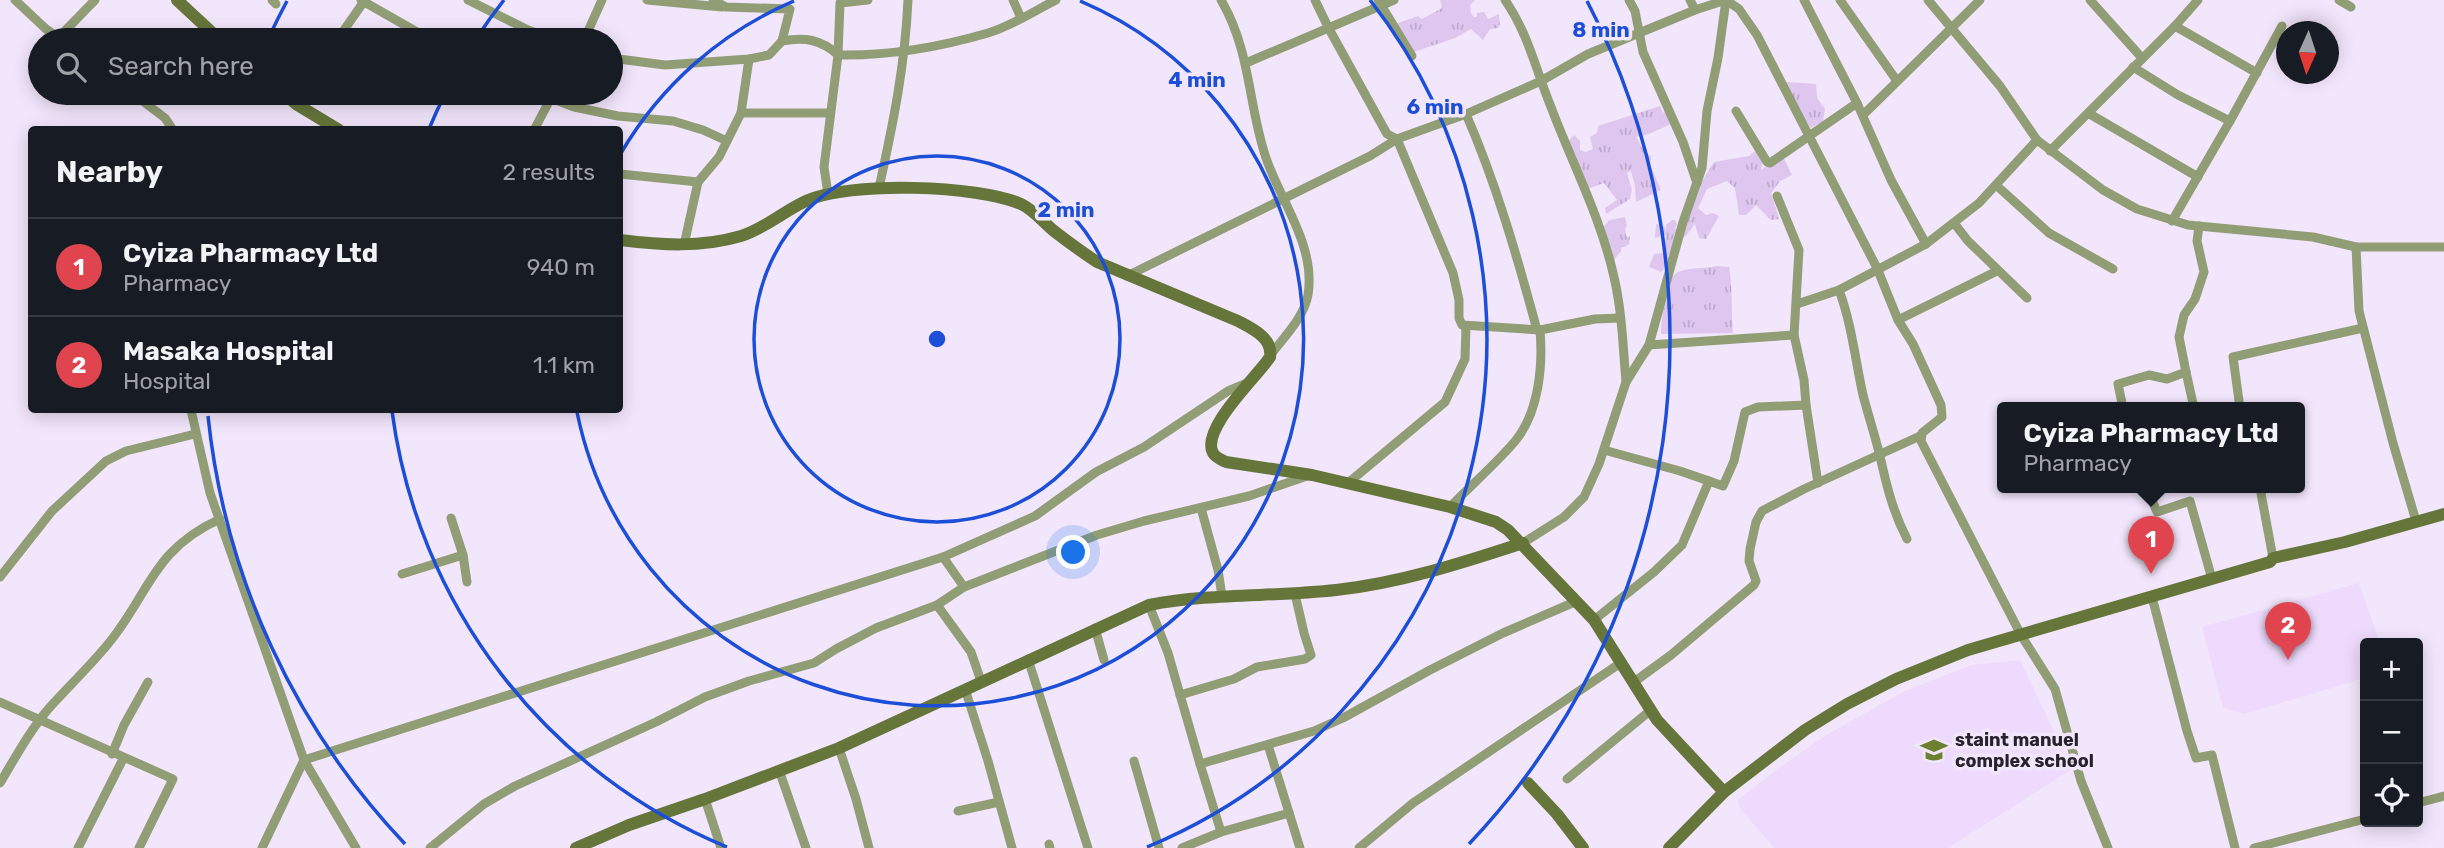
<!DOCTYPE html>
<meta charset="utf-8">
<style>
body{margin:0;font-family:Rubik,sans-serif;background:#242831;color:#f1f3f6}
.controls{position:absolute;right:21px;bottom:21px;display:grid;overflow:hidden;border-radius:7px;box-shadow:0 4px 18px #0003}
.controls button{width:63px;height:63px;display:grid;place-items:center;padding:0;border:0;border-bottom:2px solid #363941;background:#171b24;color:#f1f3f6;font:35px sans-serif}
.compass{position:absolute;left:2276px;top:21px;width:63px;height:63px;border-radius:50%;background:#171b24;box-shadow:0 4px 18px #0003;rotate:183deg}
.you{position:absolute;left:1074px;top:553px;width:24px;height:24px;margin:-18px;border:5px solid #fff;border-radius:50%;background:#1a73e8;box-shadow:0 0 0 10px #1a73e833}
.badge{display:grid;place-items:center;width:46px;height:46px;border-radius:50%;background:#6c8030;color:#fff;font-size:23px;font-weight:700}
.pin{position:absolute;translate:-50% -58px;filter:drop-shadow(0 2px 4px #0008)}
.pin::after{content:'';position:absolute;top:37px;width:24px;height:21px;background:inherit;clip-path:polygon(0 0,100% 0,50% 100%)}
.popup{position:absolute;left:1997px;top:402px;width:308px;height:91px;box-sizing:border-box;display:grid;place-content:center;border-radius:7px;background:#171b24;filter:drop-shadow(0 2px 5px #0005);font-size:23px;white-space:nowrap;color:#9ea1a6}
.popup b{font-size:26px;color:#f1f3f6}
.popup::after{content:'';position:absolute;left:50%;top:100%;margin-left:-14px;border:14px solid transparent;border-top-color:#171b24}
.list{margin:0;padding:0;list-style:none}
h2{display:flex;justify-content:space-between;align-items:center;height:91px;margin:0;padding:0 28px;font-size:30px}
h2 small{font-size:23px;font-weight:400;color:#9ea1a6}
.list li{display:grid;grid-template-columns:46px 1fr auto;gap:21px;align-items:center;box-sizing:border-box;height:98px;padding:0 28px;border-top:2px solid #363941}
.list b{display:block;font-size:26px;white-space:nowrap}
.list p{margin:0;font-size:23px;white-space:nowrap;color:#9ea1a6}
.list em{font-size:23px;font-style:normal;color:#9ea1a6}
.icon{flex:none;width:38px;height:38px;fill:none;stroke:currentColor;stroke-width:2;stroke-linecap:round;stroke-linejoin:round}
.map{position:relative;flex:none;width:2444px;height:848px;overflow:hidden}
.search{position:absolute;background:#171b24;box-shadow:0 4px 18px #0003;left:28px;top:28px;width:595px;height:77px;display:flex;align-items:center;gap:18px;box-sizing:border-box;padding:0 24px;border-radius:38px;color:#9ea1a6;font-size:26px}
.panel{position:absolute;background:#171b24;box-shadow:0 4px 18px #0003;left:28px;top:126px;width:595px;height:287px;border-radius:7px}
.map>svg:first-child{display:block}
.built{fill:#eedafc}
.grass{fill:url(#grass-tufts)}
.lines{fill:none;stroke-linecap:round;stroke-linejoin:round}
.street{stroke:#919d75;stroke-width:9}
.secondary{stroke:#66763a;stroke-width:12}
.ring{fill:none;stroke:#1d4ed8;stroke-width:3.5}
.labels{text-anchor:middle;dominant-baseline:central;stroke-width:7;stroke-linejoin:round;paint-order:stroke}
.poi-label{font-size:18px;font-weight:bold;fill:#27222c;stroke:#f2e6fc;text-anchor:start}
.centre{fill:#1d4ed8;stroke:#f2e6fc;stroke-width:3.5}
.ring-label{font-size:21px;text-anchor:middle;font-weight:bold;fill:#1d4ed8;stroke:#f2e6fc;stroke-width:7;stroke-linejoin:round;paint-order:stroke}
</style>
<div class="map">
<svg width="2444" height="848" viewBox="0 0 2444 848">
<defs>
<pattern id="grass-tufts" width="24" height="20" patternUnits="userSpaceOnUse" patternTransform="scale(1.75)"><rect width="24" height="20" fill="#dec6ef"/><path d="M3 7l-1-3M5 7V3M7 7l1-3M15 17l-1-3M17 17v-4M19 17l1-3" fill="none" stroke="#beaacd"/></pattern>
</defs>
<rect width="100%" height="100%" fill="#f2e6fc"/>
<!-- built -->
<g class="built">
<polygon points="2359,583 2380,643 2365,643 2365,678 2244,714 2223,708 2202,627"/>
<polygon points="2020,660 2072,769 1948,848 1774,848 1739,807 1738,800 1780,767 1828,734 1905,691 1972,665"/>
</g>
<!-- grass -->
<g class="grass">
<polygon points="1440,0 1475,0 1470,5 1471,13 1474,17 1477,17 1477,13 1484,12 1488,19 1499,14 1500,24 1498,28 1490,29 1483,40 1471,29 1455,38 1414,52 1398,27 1398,23 1418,16 1422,19 1442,8"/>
<polygon points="1786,82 1816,84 1817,98 1825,109 1823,121 1811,128 1802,115"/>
<polygon points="1660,106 1663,113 1666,111 1673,123 1649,134 1636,137 1645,153 1651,156 1650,164 1661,190 1636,202 1635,186 1631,171 1627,173 1632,190 1630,199 1606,214 1605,208 1617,200 1604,183 1585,190 1568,142 1574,135 1580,141 1580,150 1586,152 1593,149 1590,137 1597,133 1598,126"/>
<polygon points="1756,150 1763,158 1761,170 1772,162 1784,159 1792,175 1780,181 1771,193 1779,219 1771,220 1756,205 1746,215 1739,215 1735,188 1727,181 1707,189 1698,208 1706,215 1713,213 1719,216 1706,239 1699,238 1695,224 1685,237 1682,234 1697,189 1714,162 1749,156"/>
<polygon points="1625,217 1627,226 1625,229 1626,236 1630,237 1629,244 1625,247 1622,247 1621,251 1614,260 1602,228 1610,220"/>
<path d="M 1672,220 L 1675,220 L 1677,225 L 1674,229 L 1678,230 L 1679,235 L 1674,235 C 1676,243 1672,249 1668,256 L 1670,260 L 1661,272 L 1649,267 L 1654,254 L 1663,253 L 1666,235 L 1655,238 L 1656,224 L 1665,227 L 1666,230 L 1666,225 Z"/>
<path d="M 1716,266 L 1729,267 C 1733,290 1731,311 1733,333 L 1661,334 C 1662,318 1663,279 1678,272 C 1689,267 1705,269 1716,266 Z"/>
</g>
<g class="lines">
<!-- street -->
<g class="street">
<polyline points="15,0 46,29 62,40"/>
<polyline points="272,0 276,4"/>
<polyline points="361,0 431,40"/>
<polyline points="468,0 528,30 554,40"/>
<polyline points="647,0 722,7"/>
<polyline points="1013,0 1021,18"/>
<path d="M 1221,0 C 1251,51 1248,105 1266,158 C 1281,202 1316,246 1308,295 C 1304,317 1285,336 1272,353"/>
<polyline points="1315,0 1328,27 1387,134 1397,139 1453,273 1459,300 1459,318 1462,325 1540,330"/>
<polyline points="1378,0 1412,56"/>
<path d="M 1505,0 C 1528,33 1536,70 1551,107 C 1572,163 1601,218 1614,277 C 1622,311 1623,347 1626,382"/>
<polyline points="1629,0 1635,11 1643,52 1683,142 1697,183"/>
<polyline points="1690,0 1695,10"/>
<polyline points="1726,0 1739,9 1757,35 1877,268 1898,320 1913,344 1941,405 1942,417 1922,433 1921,441 2021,635 2055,689 2081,781 2108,848"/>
<polyline points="1804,0 1857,103"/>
<polyline points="1840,0 1897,81"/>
<polyline points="1928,0 2000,86 2037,140 2103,190 2137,209 2188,225 2313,237 2356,247 2444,247"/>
<polyline points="2090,0 2142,58"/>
<polyline points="2339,0 2351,7"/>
<polyline points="2175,26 2257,73"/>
<polyline points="59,37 95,0"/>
<polyline points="337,40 365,0"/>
<polyline points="584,40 602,0"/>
<path d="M 782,41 C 804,37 821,39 838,55 C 888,56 940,47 988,33 C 1012,26 1034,11 1056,0"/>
<polyline points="611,58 665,65 749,59 769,55 782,41 790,9 726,7 713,0"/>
<polyline points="1246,63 1394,0"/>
<polyline points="2133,67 2178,95 2230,121"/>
<polyline points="132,93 165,118 173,130"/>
<polyline points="538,93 574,107 618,116 673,121 703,130 727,141"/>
<polyline points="301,106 308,93"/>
<polyline points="1736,111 1767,162 1770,163 1857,103 1891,180 1926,244"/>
<polyline points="741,113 829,113"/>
<polyline points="2088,113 2198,177"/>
<polyline points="1863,115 1980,0"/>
<polyline points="534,130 553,94"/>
<polyline points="2050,151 2175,26 2198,0"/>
<polyline points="620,174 698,182"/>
<polyline points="1996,185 2049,233 2113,269"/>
<path d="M 879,188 C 893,124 905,66 908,0"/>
<polyline points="828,194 824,167 838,55 840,3 868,0"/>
<polyline points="2172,221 2230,121 2282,26"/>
<polyline points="1954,223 1968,241 2027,298"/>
<polyline points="684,245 698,182 719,157 741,113 749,59"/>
<polyline points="2356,247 2359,311 2393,443 2416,521"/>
<polyline points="1127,276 1370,156 1397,139 1466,114"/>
<path d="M 1839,290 C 1852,325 1855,359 1863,395 C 1868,414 1874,433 1879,452 C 1886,483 1892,510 1907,539"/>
<polyline points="1797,304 1839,290 1926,244 1979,203 2037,140"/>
<polyline points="1898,320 1997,271"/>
<path d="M 1537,330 C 1517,256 1496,183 1466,114 L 1541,81 L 1588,54 L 1695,10 L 1726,0"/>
<polyline points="1649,345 1794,335"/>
<polyline points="2186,372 2194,408"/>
<polyline points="1806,405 1818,483"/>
<polyline points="2123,408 2118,384 2149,375 2167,379 2186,372 2179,337 2184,315 2195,299 2204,272 2197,241 2199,226"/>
<polyline points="2240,408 2233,357 2363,328"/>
<polyline points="191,410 210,493 304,760 262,848"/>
<polyline points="1604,450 1680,471 1709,481"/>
<polyline points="1348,483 1445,402 1465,359 1466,326"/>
<polyline points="2147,488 2157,512 2190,501 2212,579"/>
<polyline points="2260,488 2273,558"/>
<path d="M 1450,507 C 1470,486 1498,462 1516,440 C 1539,411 1543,366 1540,330 L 1595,319 L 1620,318"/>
<polyline points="1201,508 1218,570 1222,596"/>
<polyline points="451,518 463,555 467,582"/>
<polyline points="1523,543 1564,517 1584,497 1599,464 1626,382 1649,345 1683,222 1702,168 1707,111 1718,58 1726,0"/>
<polyline points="943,557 964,587"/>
<polyline points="402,574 463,555"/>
<polyline points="0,577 52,511 106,461 126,451 195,434"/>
<polyline points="2152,597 2187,731 2196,758 2212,755 2235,848"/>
<polyline points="937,605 971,652 981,681"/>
<polyline points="1149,605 1168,653 1200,764 1314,731 1343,718 1430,670 1503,633 1577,601"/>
<polyline points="1594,620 1654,572 1682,545 1709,481 1723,486 1734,461 1745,412 1758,407 1806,405 1804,380 1794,335 1799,250 1777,196"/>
<polyline points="1095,628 1104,660"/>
<polyline points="1028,659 1088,848"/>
<polyline points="1634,682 1671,655 1754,585 1756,581 1749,561 1750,549 1756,522 1762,511 1804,489 1920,436"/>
<polyline points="965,689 988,761 1012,848"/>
<polyline points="1180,695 1234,679 1257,667 1305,659 1311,655 1304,633 1295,594"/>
<polyline points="0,702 173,779 139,848"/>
<polyline points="1268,745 1300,848"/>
<polyline points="839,748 856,799 869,848"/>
<polyline points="112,754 124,725 148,682"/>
<polyline points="1134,761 1159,848"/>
<polyline points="1200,764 1221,832"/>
<polyline points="779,770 806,848"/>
<polyline points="1567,779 1651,710"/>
<path d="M 0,783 C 15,758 30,730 50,707 C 69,686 90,666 108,644 C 150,593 152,550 220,519"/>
<polyline points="705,799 721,848"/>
<polyline points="2418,803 2444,796"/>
<polyline points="958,811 999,802"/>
<polyline points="1049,844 1050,848"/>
<polyline points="78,848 123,759"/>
<polyline points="356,848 304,760 943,557 1035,516 1096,472 1144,447 1228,391 1247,383"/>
<polyline points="430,848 484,804 515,786 656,722 705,697 749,681 814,663 836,649 876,628 937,605 964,587 1097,535 1144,521 1249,496 1310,475"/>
<polyline points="1182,848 1221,832 1289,813"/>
<polyline points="1359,848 1413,803 1622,662"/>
<polyline points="2254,848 2365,819"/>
</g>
<!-- secondary -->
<g class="secondary">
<polyline points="177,0 220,40"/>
<polyline points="283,93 296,104 339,130"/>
<path d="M 620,240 C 661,245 700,248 741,236 C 764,229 784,211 806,201 C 849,181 978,185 1021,204 C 1034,210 1043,222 1054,231 C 1068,242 1082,252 1097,262 L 1238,321 C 1253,329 1273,338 1270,357 C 1258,376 1200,429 1213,453 C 1216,458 1222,460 1226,462 L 1312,475 L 1450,507 L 1496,522 L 1508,530 L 1594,620 L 1657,720 L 1724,792"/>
<polyline points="1528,783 1557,814 1583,848"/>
<path d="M 576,848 L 629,825 L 705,799 L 839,748 L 1149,605 C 1211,593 1273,597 1336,590 C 1400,583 1462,563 1523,543"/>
<polyline points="1669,848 1724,792 1805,730 1847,704 1896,679 1968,650 2270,562 2273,558 2345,542 2444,514"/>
</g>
</g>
<!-- distance rings -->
<g class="ring">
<circle cx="937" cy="339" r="183"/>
<path d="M621 153A367 367 0 0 1 794 1M1080 1A367 367 0 1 1 577 412"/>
<path d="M727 847A550 550 0 0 1 392 411M429 129A550 550 0 0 1 445 94M476 39A550 550 0 0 1 504 0M1370 0A550 550 0 0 1 1147 847"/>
<path d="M405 844A733 733 0 0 1 208 416M270 35A733 733 0 0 1 287 1M1587 1A733 733 0 0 1 1469 844"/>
</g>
<!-- icons -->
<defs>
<g id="school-bare" transform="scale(2.1)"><path d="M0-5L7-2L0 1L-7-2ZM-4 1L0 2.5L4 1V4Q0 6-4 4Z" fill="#6c8030" stroke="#f2e6fc" stroke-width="2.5" paint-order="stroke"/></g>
</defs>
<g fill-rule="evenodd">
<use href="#school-bare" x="1934" y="750"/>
</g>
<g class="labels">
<!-- poi labels -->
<g class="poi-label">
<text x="1955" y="740">staint manuel<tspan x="1955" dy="21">complex school</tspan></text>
</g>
</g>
<circle cx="937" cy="339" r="10" class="centre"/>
<g class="ring-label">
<text x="1601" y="37">8 min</text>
<text x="1197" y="87">4 min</text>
<text x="1435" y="114">6 min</text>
<text x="1066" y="217">2 min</text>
</g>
</svg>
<div class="controls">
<button>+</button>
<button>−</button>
<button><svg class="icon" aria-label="locate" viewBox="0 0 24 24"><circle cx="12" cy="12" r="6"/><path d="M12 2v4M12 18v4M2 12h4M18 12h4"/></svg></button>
</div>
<svg class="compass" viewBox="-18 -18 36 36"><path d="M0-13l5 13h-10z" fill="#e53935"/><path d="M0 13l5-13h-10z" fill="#9ea1a6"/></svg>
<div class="you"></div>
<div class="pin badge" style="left:2151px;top:574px;background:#e0444e">1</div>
<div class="popup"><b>Cyiza Pharmacy Ltd</b>Pharmacy</div>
<div class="pin badge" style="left:2288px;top:660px;background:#e0444e">2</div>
<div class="search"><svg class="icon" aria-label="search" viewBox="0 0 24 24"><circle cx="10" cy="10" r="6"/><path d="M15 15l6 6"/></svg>Search here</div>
<section class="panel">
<h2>Nearby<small>2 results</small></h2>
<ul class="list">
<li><span class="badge" style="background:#e0444e">1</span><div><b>Cyiza Pharmacy Ltd</b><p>Pharmacy</p></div><em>940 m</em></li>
<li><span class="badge" style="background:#e0444e">2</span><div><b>Masaka Hospital</b><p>Hospital</p></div><em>1.1 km</em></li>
</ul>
</section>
</div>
